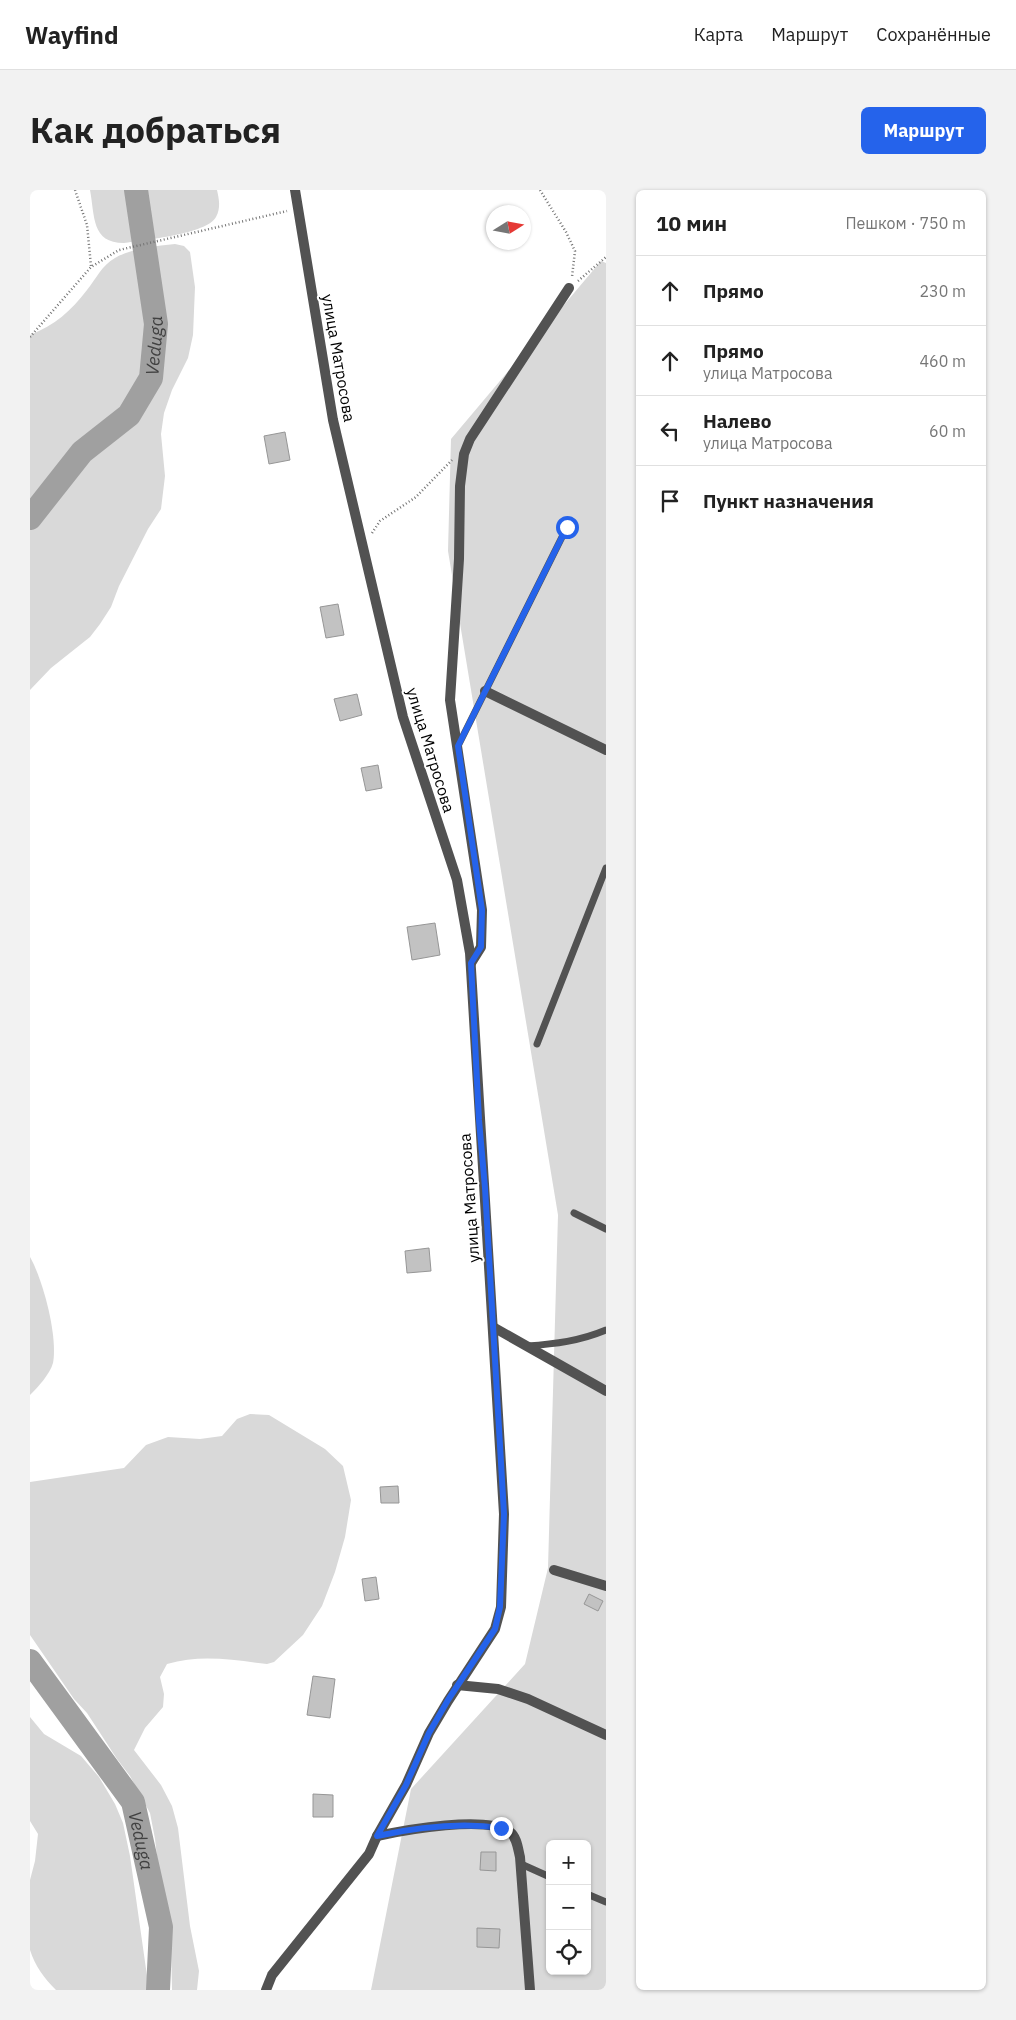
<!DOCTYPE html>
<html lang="ru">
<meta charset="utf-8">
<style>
body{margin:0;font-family:"IBM Plex Sans",sans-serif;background:#f2f2f2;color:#222}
.controls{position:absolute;right:15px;bottom:15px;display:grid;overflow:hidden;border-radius:8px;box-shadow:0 1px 4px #0004}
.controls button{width:45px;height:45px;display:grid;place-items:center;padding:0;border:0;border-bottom:1px solid #e0e0e0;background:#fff;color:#222;font:25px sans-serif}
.compass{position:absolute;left:456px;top:15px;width:45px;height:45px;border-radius:50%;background:#fff;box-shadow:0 1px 4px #0004;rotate:79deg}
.stop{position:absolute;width:15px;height:15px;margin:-11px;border:4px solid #2563eb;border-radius:50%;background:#fff}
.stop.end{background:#2563eb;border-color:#fff;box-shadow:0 1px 5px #0008}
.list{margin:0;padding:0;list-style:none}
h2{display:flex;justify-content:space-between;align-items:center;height:65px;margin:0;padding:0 20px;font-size:21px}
h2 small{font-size:16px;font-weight:400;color:#767676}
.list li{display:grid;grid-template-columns:32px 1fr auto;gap:15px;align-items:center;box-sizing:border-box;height:70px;padding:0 20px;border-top:1px solid #e0e0e0}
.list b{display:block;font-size:19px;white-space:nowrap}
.list p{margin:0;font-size:16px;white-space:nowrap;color:#767676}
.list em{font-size:16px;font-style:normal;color:#767676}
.icon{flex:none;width:28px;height:28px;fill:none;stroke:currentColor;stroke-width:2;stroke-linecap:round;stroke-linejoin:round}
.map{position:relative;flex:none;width:576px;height:1800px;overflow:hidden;border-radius:8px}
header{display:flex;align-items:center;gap:30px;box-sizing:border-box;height:70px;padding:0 25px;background:#fff;border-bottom:1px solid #e0e0e0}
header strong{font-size:24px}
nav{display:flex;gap:28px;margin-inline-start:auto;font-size:18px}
.intro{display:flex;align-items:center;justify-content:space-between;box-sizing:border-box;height:120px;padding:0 30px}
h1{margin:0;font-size:35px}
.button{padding:12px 22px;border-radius:8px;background:#2563eb;color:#fff;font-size:18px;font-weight:700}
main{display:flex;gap:30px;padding:0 30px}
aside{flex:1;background:#fff;border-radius:8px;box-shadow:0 1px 4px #0004}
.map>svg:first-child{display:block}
.green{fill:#d9d9d9;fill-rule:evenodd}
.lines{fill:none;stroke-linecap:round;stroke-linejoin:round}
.river{stroke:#a0a0a0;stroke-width:24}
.building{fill:#c2c2c2;stroke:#969696}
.path{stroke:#747474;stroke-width:2.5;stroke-dasharray:1 2.5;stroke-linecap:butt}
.lane{stroke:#525252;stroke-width:7}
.street{stroke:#525252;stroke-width:10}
.route{stroke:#2563eb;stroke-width:6}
.labels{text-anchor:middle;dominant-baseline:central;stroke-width:4;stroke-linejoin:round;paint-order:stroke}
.street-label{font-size:16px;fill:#000;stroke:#fff}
.water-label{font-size:18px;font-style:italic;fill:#414141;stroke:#fff}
</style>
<header>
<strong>Wayfind</strong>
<nav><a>Карта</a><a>Маршрут</a><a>Сохранённые</a></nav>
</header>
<div class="intro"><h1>Как добраться</h1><a class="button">Маршрут</a></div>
<main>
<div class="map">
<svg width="576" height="1800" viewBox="0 0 576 1800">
<rect width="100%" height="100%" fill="#fff"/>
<!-- green -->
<g class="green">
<path d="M 60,0 L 187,0 C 189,9 191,18 186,27 C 177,44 114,50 94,53 C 61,53 65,26 60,0 Z"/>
<path d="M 145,54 L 154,56 L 160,62 L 165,97 L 163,145 L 158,168 L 142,200 L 134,223 L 131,244 L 135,286 L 131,319 L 118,339 L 89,396 L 81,417 L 70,434 L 60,447 L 21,478 L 0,500 L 0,145 C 25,135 41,121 57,100 C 66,89 72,75 85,68 C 102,58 126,56 145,54 Z"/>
<path d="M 571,71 L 576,73 L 576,1800 L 341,1800 L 381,1599 L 495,1474 L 518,1378 L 528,1025 L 418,361 L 421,249 ZM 520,1654 L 557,1654 L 557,1781 L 520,1781 Z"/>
<path d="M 0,1067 C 13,1090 28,1146 23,1173 C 20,1184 8,1197 0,1205 Z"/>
<path d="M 220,1224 L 239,1225 L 295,1259 L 313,1276 L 321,1310 L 315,1347 L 305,1382 L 292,1416 L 273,1445 L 244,1472 L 237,1474 C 203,1470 171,1464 137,1474 L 130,1487 L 134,1504 L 133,1517 L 115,1538 L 104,1560 L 131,1595 L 142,1616 L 148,1638 L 160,1736 L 169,1781 L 167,1800 L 142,1800 L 141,1757 L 130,1693 L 125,1649 L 120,1623 L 100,1586 L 87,1569 L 57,1523 L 44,1509 L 0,1445 L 0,1292 L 94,1278 L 116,1255 L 138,1247 L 170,1249 L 192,1246 L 207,1229 Z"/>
<path d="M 0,1527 L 14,1544 L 51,1566 L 69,1587 L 85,1614 L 93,1633 L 100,1666 L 119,1800 L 26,1800 C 14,1788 5,1776 0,1760 L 0,1690 L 5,1671 L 8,1644 L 0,1631 Z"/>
</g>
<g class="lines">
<!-- river -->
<g class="river">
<path id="s1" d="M 0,328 L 52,262 L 99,225 L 121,188 L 126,134 L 106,0"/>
<path id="s2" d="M 0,1471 L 103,1612 L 131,1737 L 128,1800"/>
</g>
</g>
<!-- building -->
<g class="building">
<polygon points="255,242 260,270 239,274 234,246"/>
<polygon points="308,414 314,445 296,448 290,417"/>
<polygon points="327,504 332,525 310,531 304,509"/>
<polygon points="348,575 352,598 336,601 331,578"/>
<polygon points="405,733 410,765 382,770 377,737"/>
<polygon points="399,1058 401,1081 377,1083 375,1061"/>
<polygon points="368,1296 369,1313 351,1313 350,1297"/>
<polygon points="346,1387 349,1409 335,1411 332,1389"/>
<polygon points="559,1404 573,1411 568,1421 554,1414"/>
<polygon points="283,1486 305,1489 300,1528 277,1525"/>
<polygon points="283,1604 303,1605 303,1627 283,1627"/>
<polygon points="451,1662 466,1662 466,1681 450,1680"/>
<polygon points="447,1738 470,1739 469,1758 447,1757"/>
</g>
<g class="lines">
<!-- path -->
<g class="path">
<polyline points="45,0 57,35 61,76"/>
<polyline points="510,0 536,42 545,61 542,87"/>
<polyline points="548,91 576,67"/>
<polyline points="0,147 61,77 89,60 257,21"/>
<polyline points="342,343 350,331 386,307 422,270"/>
</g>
<!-- lane -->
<g class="lane">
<polyline points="428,556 537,337"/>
<polyline points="507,854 576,678"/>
<polyline points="544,1023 576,1039"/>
<path d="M 497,1156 C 525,1154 550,1151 576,1140"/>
<polyline points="491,1674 520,1687"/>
<polyline points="557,1704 576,1712"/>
</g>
<!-- street -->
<g class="street">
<path d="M 265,0 L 303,230 L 373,527 L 427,690 L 440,763 L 474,1324 L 471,1417 L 465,1439 L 418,1511 L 399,1543 L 376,1595 L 347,1646 C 375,1640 457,1625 480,1642 C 487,1647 488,1659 490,1667 L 500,1800"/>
<polyline points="455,501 576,560"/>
<polyline points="441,773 451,757 452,720 420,510 429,369 430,296 434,264 440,249 539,98"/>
<polyline points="463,1137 576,1201"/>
<polyline points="524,1380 576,1396"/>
<polyline points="427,1495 468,1499 498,1509 576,1545"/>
<polyline points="236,1800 242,1785 339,1664 347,1646"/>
</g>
</g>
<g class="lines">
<!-- route -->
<path class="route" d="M 471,1638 C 429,1632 388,1637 347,1646 L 376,1595 L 399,1543 L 418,1510 L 465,1439 L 470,1417 L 474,1324 L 455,998 L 449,930 L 441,773 L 451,757 L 452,720 L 428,556 L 537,337"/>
</g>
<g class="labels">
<!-- street labels -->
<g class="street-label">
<text transform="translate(309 168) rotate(80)">улица Матросова</text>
<text transform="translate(401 560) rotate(73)">улица Матросова</text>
<text transform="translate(439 1008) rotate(-94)">улица Матросова</text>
</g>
<!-- water labels -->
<g class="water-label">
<text stroke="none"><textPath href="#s1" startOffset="219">Veduga</textPath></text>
<text stroke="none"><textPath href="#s2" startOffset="214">Veduga</textPath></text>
</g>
</g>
</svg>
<div class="controls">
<button>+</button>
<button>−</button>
<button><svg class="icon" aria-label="locate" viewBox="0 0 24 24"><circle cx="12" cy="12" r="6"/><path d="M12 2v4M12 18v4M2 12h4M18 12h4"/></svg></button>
</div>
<svg class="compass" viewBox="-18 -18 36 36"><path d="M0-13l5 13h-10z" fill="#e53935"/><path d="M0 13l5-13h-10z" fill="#767676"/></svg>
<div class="stop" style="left:537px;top:337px"></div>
<div class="stop end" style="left:471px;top:1638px"></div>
</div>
<aside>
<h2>10 мин<small>Пешком · 750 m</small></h2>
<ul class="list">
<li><svg class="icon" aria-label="ahead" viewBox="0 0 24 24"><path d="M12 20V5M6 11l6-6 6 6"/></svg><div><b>Прямо</b></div><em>230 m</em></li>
<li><svg class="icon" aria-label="ahead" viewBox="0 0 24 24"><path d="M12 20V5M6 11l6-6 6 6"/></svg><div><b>Прямо</b><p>улица Матросова</p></div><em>460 m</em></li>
<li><svg class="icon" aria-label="left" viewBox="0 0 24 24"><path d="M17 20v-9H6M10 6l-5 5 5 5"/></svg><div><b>Налево</b><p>улица Матросова</p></div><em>60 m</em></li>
<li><svg class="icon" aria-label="arrive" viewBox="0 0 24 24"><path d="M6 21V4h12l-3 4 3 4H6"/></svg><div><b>Пункт назначения</b></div></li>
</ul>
</aside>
</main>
